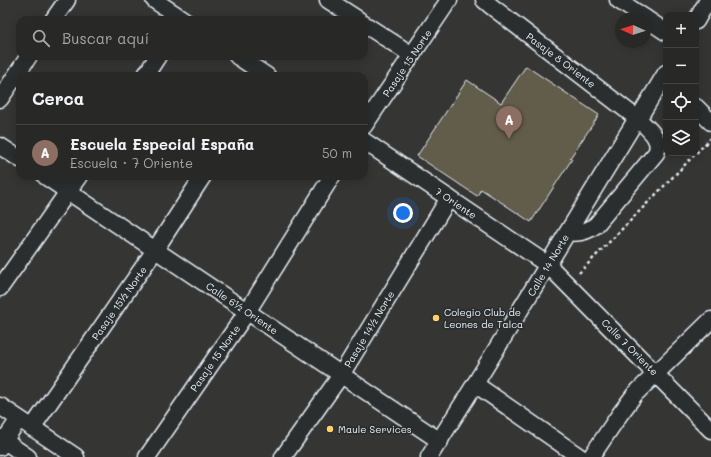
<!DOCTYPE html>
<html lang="es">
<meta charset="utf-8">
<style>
body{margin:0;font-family:Mali,sans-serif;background:#343433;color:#f1f3f6}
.controls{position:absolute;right:12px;top:12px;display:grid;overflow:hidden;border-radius:8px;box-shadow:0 2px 10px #0003}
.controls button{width:36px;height:36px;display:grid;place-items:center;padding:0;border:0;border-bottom:1px solid #444;background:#282827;color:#f1f3f6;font:20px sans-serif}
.compass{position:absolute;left:615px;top:12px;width:36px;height:36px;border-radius:50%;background:#282827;box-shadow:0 2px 10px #0003;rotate:273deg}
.you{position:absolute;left:403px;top:213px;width:14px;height:14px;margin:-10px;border:3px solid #fff;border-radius:50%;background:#1a73e8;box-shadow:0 0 0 6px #1a73e833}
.badge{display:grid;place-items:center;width:26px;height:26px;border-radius:50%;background:#ffd166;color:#fff;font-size:13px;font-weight:700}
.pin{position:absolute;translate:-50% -33px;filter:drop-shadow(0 1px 2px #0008)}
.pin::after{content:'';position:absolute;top:21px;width:14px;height:12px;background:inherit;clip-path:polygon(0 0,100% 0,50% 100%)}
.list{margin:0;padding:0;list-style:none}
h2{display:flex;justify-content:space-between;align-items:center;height:52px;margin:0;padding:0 16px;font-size:17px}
h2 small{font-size:13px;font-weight:400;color:#a5a6a7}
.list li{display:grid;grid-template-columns:26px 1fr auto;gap:12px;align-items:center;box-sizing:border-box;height:56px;padding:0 16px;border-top:1px solid #444}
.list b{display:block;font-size:15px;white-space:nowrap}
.list p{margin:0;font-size:13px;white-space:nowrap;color:#a5a6a7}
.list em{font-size:13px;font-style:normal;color:#a5a6a7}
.icon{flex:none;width:22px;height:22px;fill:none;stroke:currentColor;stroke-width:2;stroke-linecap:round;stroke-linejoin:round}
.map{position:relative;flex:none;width:711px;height:457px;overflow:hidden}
.search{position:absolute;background:#282827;box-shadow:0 2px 10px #0003;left:16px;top:16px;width:352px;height:44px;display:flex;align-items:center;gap:10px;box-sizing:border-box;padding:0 14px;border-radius:12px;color:#a5a6a7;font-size:15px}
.panel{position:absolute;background:#282827;box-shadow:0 2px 10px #0003;left:16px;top:72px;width:352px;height:108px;border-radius:12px}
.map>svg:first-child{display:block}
.building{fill:#625b4b;stroke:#e8f1f8}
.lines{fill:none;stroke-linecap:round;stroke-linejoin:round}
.minor-casing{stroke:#e8f1f8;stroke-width:19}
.path{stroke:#e8f1f8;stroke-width:2.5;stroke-dasharray:3 3;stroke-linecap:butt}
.minor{stroke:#2a2d2e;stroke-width:16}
.poi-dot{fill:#ffd166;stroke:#2a2d2e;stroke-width:1.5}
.labels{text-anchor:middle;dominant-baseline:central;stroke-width:3.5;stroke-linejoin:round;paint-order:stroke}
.street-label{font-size:10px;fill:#e8f1f8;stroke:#2a2d2e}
.poi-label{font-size:10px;fill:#e8f1f8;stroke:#2a2d2e;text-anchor:start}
</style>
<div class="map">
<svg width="711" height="457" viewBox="0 0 711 457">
<rect width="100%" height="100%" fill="#353634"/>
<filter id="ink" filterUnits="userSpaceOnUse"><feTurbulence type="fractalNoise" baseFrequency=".025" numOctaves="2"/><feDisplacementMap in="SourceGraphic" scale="8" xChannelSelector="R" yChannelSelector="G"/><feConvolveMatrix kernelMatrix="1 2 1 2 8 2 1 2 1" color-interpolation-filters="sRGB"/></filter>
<g filter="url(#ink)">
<!-- building -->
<polygon class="building" points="526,66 599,115 570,158 572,159 531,222 481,189 477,196 417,156 467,80 501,103"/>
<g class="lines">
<!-- minor casing -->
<g class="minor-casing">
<g id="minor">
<polyline points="154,0 184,20"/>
<polyline points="328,0 359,20"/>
<path d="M 484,0 L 491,6 L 638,119 C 647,128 663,139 656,153 L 596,225 C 587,232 579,234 568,232"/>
<polyline points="618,0 645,18"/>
<polyline points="645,18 666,32"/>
<polyline points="53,20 67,0"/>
<polyline points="696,21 708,0"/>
<polyline points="364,24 412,55"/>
<polyline points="237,56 267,76"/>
<polyline points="145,76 158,56"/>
<polyline points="0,99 29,56"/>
<polyline points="696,107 711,122"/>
<polyline points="364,126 449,0"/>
<polyline points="364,141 548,265 711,430"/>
<polyline points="0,146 20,159"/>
<polyline points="45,176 440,441"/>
<polyline points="0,288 79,176"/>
<polyline points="475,384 580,457"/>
<polyline points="0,406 76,457"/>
<polyline points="32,428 155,250 203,176"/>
<polyline points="0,438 28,457"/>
<polyline points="0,447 19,419"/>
<polyline points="147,457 247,312 332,176"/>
<polyline points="283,457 341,375 449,198"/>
<polyline points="429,457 475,384 636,120 638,119 666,73"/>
<polyline points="591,457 620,414 635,394 711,320"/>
</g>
</g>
<!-- path -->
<polyline class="path" points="579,273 711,138"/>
<!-- minor -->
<use href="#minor" class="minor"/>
</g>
</g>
<!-- markers -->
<g class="poi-dot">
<circle cx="436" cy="318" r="4"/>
<circle cx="330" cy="429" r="4"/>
</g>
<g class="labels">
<!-- street labels -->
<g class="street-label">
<text transform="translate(561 60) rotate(37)">Pasaje 8 Oriente</text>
<text transform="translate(407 63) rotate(-56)">Pasaje 15 Norte</text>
<text transform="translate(456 203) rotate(34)">7 Oriente</text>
<text transform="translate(548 265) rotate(-59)">Calle 14 Norte</text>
<text transform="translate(119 303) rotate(-55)">Pasaje 15½ Norte</text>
<text transform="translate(242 308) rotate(34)">Calle 6½ Oriente</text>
<text transform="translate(369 329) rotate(-59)">Pasaje 14½ Norte</text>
<text transform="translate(630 347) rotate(45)">Calle 7 Oriente</text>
<text transform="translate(215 358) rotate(-55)">Pasaje 15 Norte</text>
</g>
<!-- poi labels -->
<g class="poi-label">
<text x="444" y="312">Colegio Club de<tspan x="444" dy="12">Leones de Talca</tspan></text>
<text x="338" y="429">Maule Services</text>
</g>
</g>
</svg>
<div class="controls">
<button>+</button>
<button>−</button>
<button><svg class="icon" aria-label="locate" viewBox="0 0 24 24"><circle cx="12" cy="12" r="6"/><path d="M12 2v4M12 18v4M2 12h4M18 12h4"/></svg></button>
<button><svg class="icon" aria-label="layers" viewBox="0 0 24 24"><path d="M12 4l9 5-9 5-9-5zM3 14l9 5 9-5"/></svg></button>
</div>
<svg class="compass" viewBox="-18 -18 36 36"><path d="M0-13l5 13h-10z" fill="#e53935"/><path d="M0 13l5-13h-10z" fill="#a5a6a7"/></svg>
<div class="you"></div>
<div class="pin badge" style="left:509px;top:139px;background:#8d6e63">A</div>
<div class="search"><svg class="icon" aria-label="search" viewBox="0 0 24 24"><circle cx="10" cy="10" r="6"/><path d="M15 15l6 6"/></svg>Buscar aquí</div>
<section class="panel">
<h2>Cerca<small></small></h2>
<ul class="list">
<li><span class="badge" style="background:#8d6e63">A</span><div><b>Escuela Especial España</b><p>Escuela · 7 Oriente</p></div><em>50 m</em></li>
</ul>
</section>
</div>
